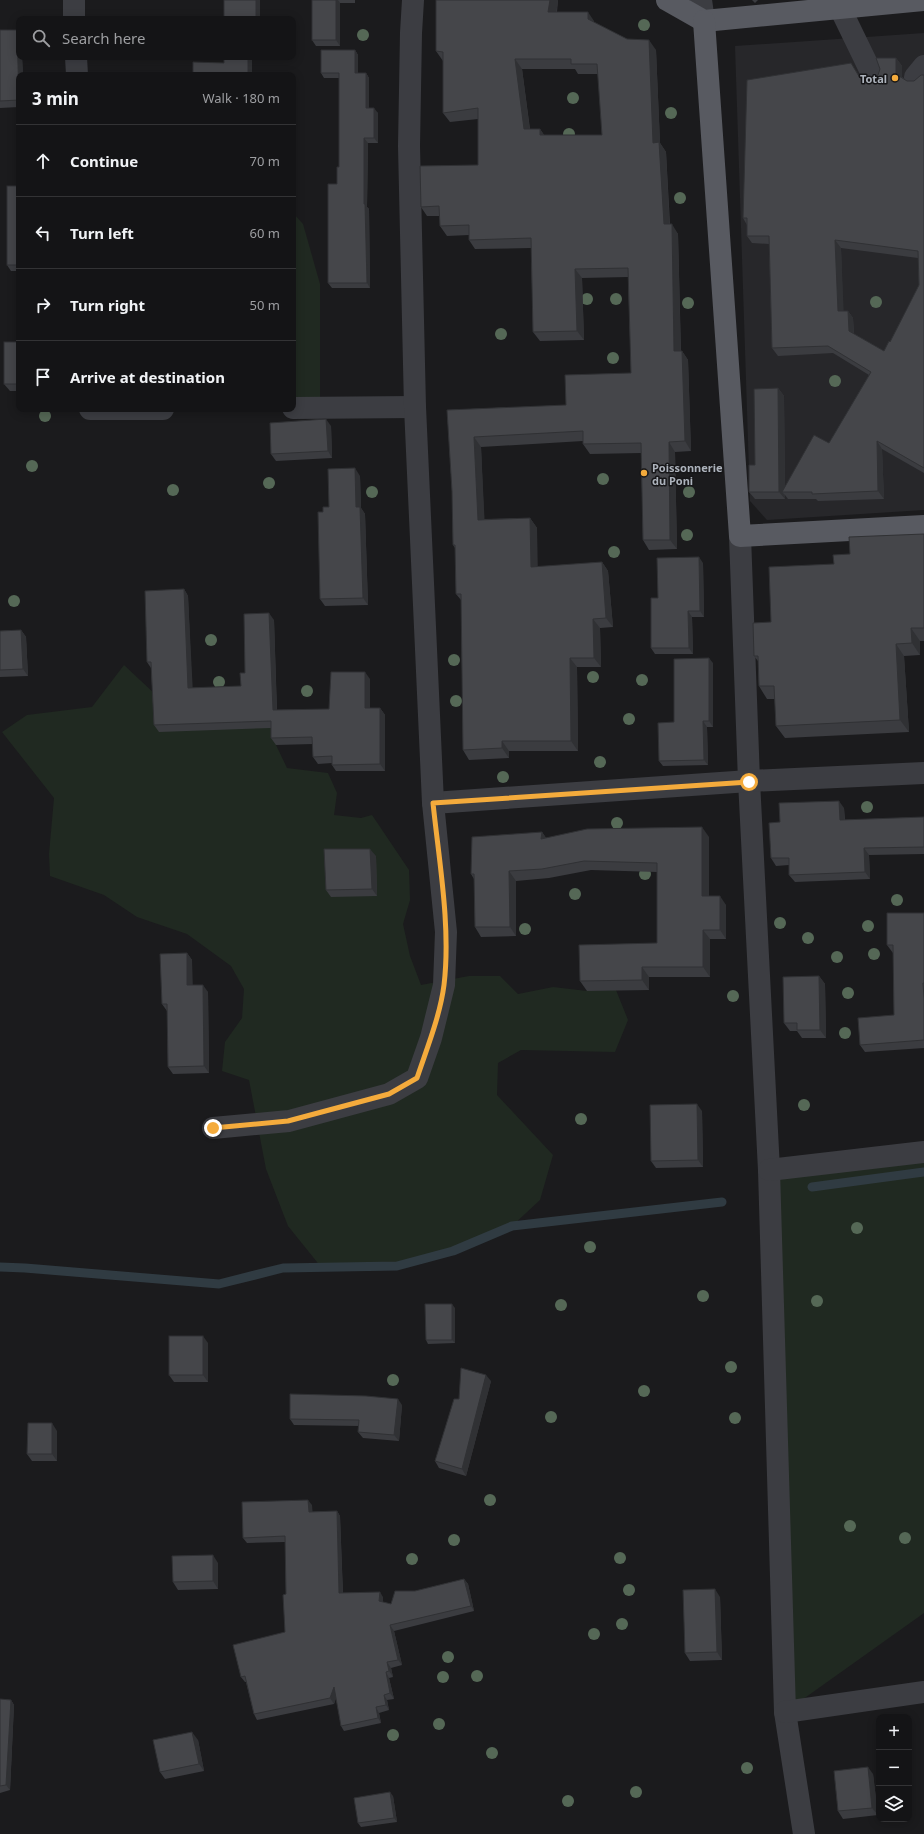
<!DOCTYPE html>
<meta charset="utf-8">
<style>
body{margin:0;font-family:"Noto Sans",sans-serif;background:#1d1d1f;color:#f1f3f6}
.controls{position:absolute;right:12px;bottom:12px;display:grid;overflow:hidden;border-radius:8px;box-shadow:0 2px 10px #0003}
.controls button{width:36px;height:36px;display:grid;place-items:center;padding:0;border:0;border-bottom:1px solid #333335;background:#141416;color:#f1f3f6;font:20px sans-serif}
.stop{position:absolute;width:12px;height:12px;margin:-9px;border:3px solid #f4ab3c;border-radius:50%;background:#fff}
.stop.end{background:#f4ab3c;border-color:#fff;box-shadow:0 1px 4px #0008}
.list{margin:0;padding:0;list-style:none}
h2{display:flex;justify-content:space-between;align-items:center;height:52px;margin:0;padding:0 16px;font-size:17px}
h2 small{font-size:13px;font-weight:400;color:#9d9ea1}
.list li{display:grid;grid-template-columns:26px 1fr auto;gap:12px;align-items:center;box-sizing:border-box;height:72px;padding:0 16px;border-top:1px solid #333335}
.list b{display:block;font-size:15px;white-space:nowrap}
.list em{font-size:13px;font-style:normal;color:#9d9ea1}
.icon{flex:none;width:22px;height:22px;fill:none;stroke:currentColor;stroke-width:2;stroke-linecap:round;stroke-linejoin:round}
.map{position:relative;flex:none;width:924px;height:1834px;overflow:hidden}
.search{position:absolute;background:#141416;box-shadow:0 2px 10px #0003;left:16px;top:16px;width:280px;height:44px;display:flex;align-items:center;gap:10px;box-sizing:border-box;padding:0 14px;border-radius:8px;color:#9d9ea1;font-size:15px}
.panel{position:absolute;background:#141416;box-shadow:0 2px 10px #0003;left:16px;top:72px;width:280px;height:340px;border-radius:8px}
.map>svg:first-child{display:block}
.built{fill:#27272a}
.green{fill:#202921}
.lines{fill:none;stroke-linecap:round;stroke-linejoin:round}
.stream{stroke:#303b42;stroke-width:9}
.minor{stroke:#3c3d42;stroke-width:22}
.major{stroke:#585a61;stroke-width:22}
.tree{fill:#556856}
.wall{fill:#3b3c40;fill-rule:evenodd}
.shaded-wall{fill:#303134}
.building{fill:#45464a;stroke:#303134;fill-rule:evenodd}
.route{stroke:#f4ab3c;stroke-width:5}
.poi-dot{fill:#f4ab3c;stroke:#161618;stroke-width:1.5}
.labels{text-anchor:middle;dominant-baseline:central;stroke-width:3;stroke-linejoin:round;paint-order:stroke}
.poi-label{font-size:11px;font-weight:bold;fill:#adb3bc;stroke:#161618;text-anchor:end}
</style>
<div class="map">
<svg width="924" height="1834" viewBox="0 0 924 1834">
<rect width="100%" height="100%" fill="#1b1b1d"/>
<!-- built -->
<polygon class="built" points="924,33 924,510 767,520 750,501 735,46"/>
<!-- green -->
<g class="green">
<polygon points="293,213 303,224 320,284 320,408 293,408"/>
<polygon points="124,665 157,696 277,711 276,745 287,768 328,773 337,793 334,815 361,818 372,815 409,870 410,900 403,924 410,956 421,985 469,976 500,976 518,994 553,987 587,991 616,990 628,1020 615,1052 521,1050 498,1063 497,1095 553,1155 540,1200 512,1226 453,1251 397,1266 321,1267 288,1226 266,1169 249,1080 222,1071 225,1042 242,1018 244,989 231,966 187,934 137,917 104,895 50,876 49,854 54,798 2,732 27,715 92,707"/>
<polygon points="924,1152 924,1613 785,1712 769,1170"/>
</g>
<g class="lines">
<!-- stream -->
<g class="stream">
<polyline points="812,1187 924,1172"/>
<polyline points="0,1267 25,1268 219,1284 283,1268 397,1266 453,1251 512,1226 722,1202"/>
</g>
<!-- minor -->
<g class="minor">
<polyline points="74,0 74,19"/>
<polyline points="701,0 704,21"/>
<polyline points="840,8 873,76"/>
<polyline points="76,57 77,75"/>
<polyline points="915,77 924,66"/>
<polyline points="293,408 415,407"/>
<polyline points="90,409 163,409"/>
<polyline points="740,536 749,781 769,1170 785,1712 804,1834"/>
<polyline points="433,803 749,781 924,773"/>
<polyline points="213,1128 289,1121 389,1094 417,1078 431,1038 444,985 446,932 433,803 415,407 409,146 411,33 413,0"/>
<polyline points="769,1170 924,1152"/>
<polyline points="785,1712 924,1692"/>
</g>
<!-- major -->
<g class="major">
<polyline points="667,0 704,21 923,0"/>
<polyline points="704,21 740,536 924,526"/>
</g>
</g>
<!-- trees -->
<g class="tree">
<circle cx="644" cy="25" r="6"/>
<circle cx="363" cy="35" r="6"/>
<circle cx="573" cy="98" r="6"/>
<circle cx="671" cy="113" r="6"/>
<circle cx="569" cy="134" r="6"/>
<circle cx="680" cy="198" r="6"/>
<circle cx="587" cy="299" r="6"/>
<circle cx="616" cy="299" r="6"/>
<circle cx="876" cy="302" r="6"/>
<circle cx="688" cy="303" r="6"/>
<circle cx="501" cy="334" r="6"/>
<circle cx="613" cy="358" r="6"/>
<circle cx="835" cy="381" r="6"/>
<circle cx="45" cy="416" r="6"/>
<circle cx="32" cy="466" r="6"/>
<circle cx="603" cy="479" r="6"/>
<circle cx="269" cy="483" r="6"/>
<circle cx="173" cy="490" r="6"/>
<circle cx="372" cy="492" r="6"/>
<circle cx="689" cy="492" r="6"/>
<circle cx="687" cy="535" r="6"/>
<circle cx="614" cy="552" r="6"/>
<circle cx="14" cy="601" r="6"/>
<circle cx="211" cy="640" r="6"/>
<circle cx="454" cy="660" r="6"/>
<circle cx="593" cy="677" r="6"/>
<circle cx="642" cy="680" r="6"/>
<circle cx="219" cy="682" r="6"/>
<circle cx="307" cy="691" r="6"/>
<circle cx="456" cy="701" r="6"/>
<circle cx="629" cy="719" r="6"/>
<circle cx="600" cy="762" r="6"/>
<circle cx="503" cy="777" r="6"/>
<circle cx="867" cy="807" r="6"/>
<circle cx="617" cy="823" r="6"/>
<circle cx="645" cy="874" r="6"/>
<circle cx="575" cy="894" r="6"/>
<circle cx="897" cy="900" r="6"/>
<circle cx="780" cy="923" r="6"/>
<circle cx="868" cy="926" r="6"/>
<circle cx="525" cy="929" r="6"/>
<circle cx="808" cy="938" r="6"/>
<circle cx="874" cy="954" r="6"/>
<circle cx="837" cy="957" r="6"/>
<circle cx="848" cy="993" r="6"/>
<circle cx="733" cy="996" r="6"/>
<circle cx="845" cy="1033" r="6"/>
<circle cx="804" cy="1105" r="6"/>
<circle cx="581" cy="1119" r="6"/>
<circle cx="857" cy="1228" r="6"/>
<circle cx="590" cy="1247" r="6"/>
<circle cx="703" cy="1296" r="6"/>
<circle cx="817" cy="1301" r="6"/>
<circle cx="561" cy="1305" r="6"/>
<circle cx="731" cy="1367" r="6"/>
<circle cx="393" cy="1380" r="6"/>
<circle cx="644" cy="1391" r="6"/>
<circle cx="551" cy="1417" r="6"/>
<circle cx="735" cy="1418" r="6"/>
<circle cx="490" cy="1500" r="6"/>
<circle cx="850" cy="1526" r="6"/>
<circle cx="905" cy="1538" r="6"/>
<circle cx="454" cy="1540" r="6"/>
<circle cx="620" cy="1558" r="6"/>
<circle cx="412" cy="1559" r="6"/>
<circle cx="629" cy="1590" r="6"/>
<circle cx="622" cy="1624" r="6"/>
<circle cx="594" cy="1634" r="6"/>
<circle cx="448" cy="1657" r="6"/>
<circle cx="477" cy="1676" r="6"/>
<circle cx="443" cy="1677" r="6"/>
<circle cx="439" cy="1724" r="6"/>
<circle cx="393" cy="1735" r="6"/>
<circle cx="492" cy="1753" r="6"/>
<circle cx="747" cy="1768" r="6"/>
<circle cx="636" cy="1792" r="6"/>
<circle cx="568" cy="1801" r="6"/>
</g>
<!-- wall -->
<g class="wall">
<polygon points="312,0 355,0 355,3 340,3 340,46 316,46 312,40"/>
<path d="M 436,0 L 558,0 L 557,12 L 594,21 L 594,23 L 627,39 L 656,50 L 660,143 L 666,152 L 670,224 L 678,234 L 681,351 L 682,351 L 688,360 L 691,451 L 675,452 L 677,549 L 649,550 L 643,540 L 641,453 L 590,454 L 583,444 L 583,441 L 481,447 L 484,519 L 530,518 L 537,528 L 537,567 L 602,562 L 608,571 L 613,627 L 600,628 L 601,667 L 577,667 L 578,751 L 509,751 L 509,758 L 469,760 L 463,750 L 461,600 L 456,594 L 455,548 L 453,545 L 452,491 L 447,410 L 566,405 L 631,373 L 628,277 L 582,278 L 584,340 L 540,341 L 533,332 L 531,248 L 475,249 L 469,240 L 469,235 L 447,236 L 440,226 L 440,216 L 427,216 L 421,207 L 478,165 L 478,119 L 450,122 L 443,113 L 443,61 L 436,51 ZM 522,69 L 575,69 L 578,74 L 598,74 L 602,135 L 544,135 L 540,129 L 530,129 Z"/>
<polygon points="752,0 758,0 755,3"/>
<polygon points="0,30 19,57 22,57 23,75 19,75 19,107 0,108"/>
<polygon points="355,50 358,55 358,73 366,73 369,78 369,108 378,113 378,143 368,143 367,207 369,209 370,288 332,288 328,283 337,184 339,167 339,78 324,78 321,73"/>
<path d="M 896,58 L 902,66 L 902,77 L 907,81 L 914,81 L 924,75 L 924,473 L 882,449 L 884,499 L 818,501 L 816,499 L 788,499 L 785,495 L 785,499 L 755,499 L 749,492 L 755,465 L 778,388 L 784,396 L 785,488 L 829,443 L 869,375 L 833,353 L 778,356 L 772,348 L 769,244 L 752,243 L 747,236 L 747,225 L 743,218 L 851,63 L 861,79 L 867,81 L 873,79 ZM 841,248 L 918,258 L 919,285 L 890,342 L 884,351 L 854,334 L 853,318 L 848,311 L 843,311 Z"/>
<polygon points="19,186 19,271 11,271 7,265"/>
<polygon points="19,342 19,391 10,391 4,384"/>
<polygon points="331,426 332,458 276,461 271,454"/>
<polygon points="360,476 361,508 365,514 368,605 325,606 320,599 323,512 329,507"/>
<polygon points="924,534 924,641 920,641 920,655 904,656 909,732 785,738 776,726 775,699 767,699 759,686 758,661 754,656 771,622 834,564 850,554"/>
<polygon points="703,563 704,617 692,617 693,654 655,654 651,648 658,598"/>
<polygon points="184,589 188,596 192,688 241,686 245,673 274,620 277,710 329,709 370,679 370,708 380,708 385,715 385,771 336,771 332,765 332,763 318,764 313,757 313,744 276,745 271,738 271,728 159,732 154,725 151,668 147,662"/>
<polygon points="21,630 26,637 28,676 0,677 0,631"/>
<polygon points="713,663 713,727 707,727 708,765 663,766 659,761"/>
<polygon points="844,808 845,820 924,817 924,854 869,855 870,879 795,882 789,875 789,865 776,866 771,858 780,822"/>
<polygon points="542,832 546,838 709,837 709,896 726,905 726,939 710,939 710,977 649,977 649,990 587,991 580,981 657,943 657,872 591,870 549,878 516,881 516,936 481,937 475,927 474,879 471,874"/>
<polygon points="376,856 377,896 331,897 326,890"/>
<polygon points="924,913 924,1048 865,1052 860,1045 894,1015 893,953 887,945"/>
<polygon points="187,953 192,960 192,985 208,992 209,1073 173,1074 168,1067 167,1011 162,1004"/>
<polygon points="819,976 825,984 826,1038 802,1038 797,1031 790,1031 784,1023"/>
<polygon points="702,1111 703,1167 656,1168 651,1161"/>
<polygon points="455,1308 455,1343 428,1344 426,1340"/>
<polygon points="208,1343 208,1382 174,1382 169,1375"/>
<polygon points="491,1381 466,1476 439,1468 435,1461 459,1399"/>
<polygon points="402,1405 399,1441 363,1438 358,1432 359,1426 294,1425 290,1419"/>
<polygon points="57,1431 57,1461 32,1461 27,1454"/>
<polygon points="312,1505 312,1512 337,1511 340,1516 343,1593 383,1597 383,1602 391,1604 415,1591 464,1579 468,1584 474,1611 394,1631 402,1665 391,1668 393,1677 389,1678 394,1699 387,1700 389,1710 379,1713 381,1723 344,1731 341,1726 336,1698 334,1704 257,1720 254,1714 246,1682 245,1682 241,1677 285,1632 286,1594 285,1542 247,1543 243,1538"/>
<polygon points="218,1563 218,1589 178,1590 173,1582"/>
<polygon points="720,1597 722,1660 690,1661 685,1653"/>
<polygon points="0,1699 11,1700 14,1705 10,1790 0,1793"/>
<polygon points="198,1740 204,1771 165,1779 160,1772"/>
<polygon points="873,1774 878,1815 843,1819 838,1811"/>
<polygon points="393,1796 397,1822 361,1827 358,1823"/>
</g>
<!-- shaded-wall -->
<g class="shaded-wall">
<rect x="256" y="0" width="4" height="19"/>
<polygon points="336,0 338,0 340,3 340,46 336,40"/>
<polygon points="550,0 558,0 555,22 548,12"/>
<polygon points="588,12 594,21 594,29 588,19"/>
<polygon points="17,30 19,33 19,57 22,57 23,75 19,75 19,95"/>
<polygon points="649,40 656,50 660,143 666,152 670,234 664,224 653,143"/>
<polygon points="355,50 358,55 358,78 355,73"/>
<rect x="248" y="57" width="4" height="18"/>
<polygon points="896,58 902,66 902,83 896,76"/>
<polygon points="515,59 522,69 531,139 524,129"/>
<polygon points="366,73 369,78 369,113 366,108"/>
<polygon points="374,108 378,113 378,143 374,138"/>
<polygon points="540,129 547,139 540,135"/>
<polygon points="364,138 368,143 367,207 369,209 370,288 367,283 364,204"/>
<polygon points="672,224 678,234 681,360 674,351"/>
<polygon points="835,240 841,248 844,319 838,311"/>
<polygon points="575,269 582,278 584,340 577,331"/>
<polygon points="848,311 853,318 854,339 849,331"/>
<polygon points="682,351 688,360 691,451 685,441"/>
<polygon points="778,388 784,396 785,492 782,492 785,495 785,499 779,492"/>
<polygon points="326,419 331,426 332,458 328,451"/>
<polygon points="474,437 481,447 485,529 478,520"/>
<polygon points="877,441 882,449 884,499 878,491"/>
<polygon points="669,442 675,452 677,549 670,540"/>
<polygon points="355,468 360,476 361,508 365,514 368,605 363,598 356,507"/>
<polygon points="530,518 537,528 538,577 531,567"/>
<polygon points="699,557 703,563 704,617 700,611"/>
<polygon points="602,562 608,571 613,627 606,618"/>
<polygon points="184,589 188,596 193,694 188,688"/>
<polygon points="688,611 692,617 693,654 689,648"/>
<polygon points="269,613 274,620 277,717 273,710"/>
<polygon points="593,619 600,628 601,667 594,658"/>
<polygon points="911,628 920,641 920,655 912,643"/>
<polygon points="21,630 26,637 28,676 23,669"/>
<polygon points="896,644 904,656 909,732 900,720"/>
<polygon points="570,658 577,667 578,751 571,741"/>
<polygon points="709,658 713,663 713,727 709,721"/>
<polygon points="365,672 370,679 370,715 365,708"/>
<polygon points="380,708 385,715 385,771 380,764"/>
<polygon points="703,721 707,727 708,765 704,760"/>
<polygon points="502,741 509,751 509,758 502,748"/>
<polygon points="839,801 844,808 845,828 840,820"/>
<polygon points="702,827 709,837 709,905 702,896"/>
<polygon points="542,832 549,842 541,839"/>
<polygon points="864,848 869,855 870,879 865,872"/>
<polygon points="370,849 376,856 377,896 372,889"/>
<polygon points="509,871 516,881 516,936 510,927"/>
<polygon points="720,896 726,905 726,939 720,930"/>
<polygon points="703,930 710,939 710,977 703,967"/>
<polygon points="187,953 192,960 193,992 187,985"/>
<polygon points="642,967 649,977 649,990 642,980"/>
<polygon points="819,976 825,984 826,1038 820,1030"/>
<polygon points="203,985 208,992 209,1073 204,1066"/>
<polygon points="697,1104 702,1111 703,1167 698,1160"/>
<polygon points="452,1304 455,1308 455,1343 452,1340"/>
<polygon points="203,1336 208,1343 208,1382 203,1375"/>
<polygon points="486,1375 491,1381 466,1476 462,1469"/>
<polygon points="398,1399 402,1405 399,1441 394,1435"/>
<polygon points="52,1423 57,1431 57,1461 52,1454"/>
<polygon points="308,1500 312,1505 313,1517 309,1512"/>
<polygon points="337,1511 340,1516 343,1599 339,1593"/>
<polygon points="213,1555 218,1563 218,1589 213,1581"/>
<polygon points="464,1579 468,1584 474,1611 471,1606"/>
<polygon points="715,1589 720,1597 722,1660 717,1652"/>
<polygon points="380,1592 383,1597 383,1607 379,1601"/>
<polygon points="390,1625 394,1631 402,1665 398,1660"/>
<polygon points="387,1662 391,1668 393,1677 389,1671"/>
<polygon points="386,1672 389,1678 394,1699 390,1693"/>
<polygon points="334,1687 338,1692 334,1704 330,1698"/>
<polygon points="384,1695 387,1700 389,1710 386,1705"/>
<polygon points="11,1700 14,1705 10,1790 6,1785"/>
<polygon points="376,1707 379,1713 381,1723 378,1718"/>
<polygon points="192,1732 198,1740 204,1771 199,1764"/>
<polygon points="868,1767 873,1774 878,1815 872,1808"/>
<polygon points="390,1792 393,1796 397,1822 394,1818"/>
</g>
<!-- building -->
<g class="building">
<rect x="224" y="0" width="32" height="19"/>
<rect x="312" y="0" width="24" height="40"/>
<path d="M 436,0 L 550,0 L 548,12 L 588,12 L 588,19 L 627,39 L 649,40 L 653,143 L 659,142 L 664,224 L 672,224 L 674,351 L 682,351 L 685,441 L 669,442 L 670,540 L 643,540 L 641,443 L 583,444 L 583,431 L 474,437 L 478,520 L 530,518 L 531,567 L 602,562 L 606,618 L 593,619 L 594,658 L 570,658 L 571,741 L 502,741 L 502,748 L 463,750 L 461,594 L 456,594 L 455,545 L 453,545 L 452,491 L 447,410 L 566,405 L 565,375 L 631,373 L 628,268 L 575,269 L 577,331 L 533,332 L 531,238 L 469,240 L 469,225 L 440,226 L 439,206 L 421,207 L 420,166 L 478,165 L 478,108 L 443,113 L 443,52 L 436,51 ZM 515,59 L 571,59 L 571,64 L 597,64 L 602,135 L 540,135 L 540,129 L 524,129 Z"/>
<polygon points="0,30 17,30 19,100 0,101"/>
<polygon points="321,50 355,50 355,73 366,73 366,108 374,108 374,138 364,138 364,204 365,204 367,283 328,283 328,184 337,184 337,167 339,167 339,73 321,73"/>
<polygon points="224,57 248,57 248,75 193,75 193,62 224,63"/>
<path d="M 876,58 L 896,58 L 896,76 L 899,76 L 907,81 L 914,81 L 921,75 L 924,75 L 924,468 L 877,441 L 878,491 L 812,494 L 812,492 L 782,492 L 814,435 L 829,443 L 871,372 L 828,346 L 772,348 L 769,236 L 747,236 L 747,218 L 743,218 L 747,80 L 851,63 L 860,78 L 867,81 L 873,79 L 878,75 L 880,69 ZM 835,240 L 918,251 L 919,285 L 890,342 L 889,341 L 884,351 L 849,331 L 848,311 L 838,311 Z"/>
<rect x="7" y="186" width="12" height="79"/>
<rect x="4" y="342" width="15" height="42"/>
<polygon points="778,388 779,492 749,492 749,465 755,465 754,389"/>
<polygon points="326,419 328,451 271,454 270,423"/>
<polygon points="355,468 356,507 360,507 363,598 320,599 318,512 323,512 323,507 329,507 328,469"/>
<polygon points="924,534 924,628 911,628 912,643 896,644 900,720 776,726 774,686 759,686 758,656 754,656 753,623 771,622 769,567 834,564 833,555 850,554 849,537"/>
<polygon points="699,557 700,611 688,611 689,648 651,648 651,598 658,598 657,558"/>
<polygon points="184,589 188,688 241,686 240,673 245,673 244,614 269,613 273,710 329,709 331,672 365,672 365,708 380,708 380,764 332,765 332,756 313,757 312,737 271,738 271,721 154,725 151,662 147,662 145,591"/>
<polygon points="21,630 23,669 0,670 0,631"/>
<polygon points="709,658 709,721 703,721 704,760 659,761 658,723 674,722 674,659"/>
<polygon points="839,801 840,820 924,817 924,847 864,848 865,872 789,875 789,858 771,858 769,823 780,822 779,803"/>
<polygon points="702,827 702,896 720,896 720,930 703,930 703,967 642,967 642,980 580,981 579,945 657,943 657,863 584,861 542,869 509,871 510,927 475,927 474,874 471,874 472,837 542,832 541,839 587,829"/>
<polygon points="324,849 370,849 372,889 326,890"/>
<polygon points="887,913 924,913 924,983 923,983 924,998 924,1040 860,1045 858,1018 894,1015 893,945 887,945"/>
<polygon points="187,953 187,985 203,985 204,1066 168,1067 167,1004 162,1004 160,954"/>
<polygon points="819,976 820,1030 797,1030 797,1023 784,1023 783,977"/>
<polygon points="697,1104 698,1160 651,1161 650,1105"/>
<polygon points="425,1304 452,1304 452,1340 426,1340"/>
<rect x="169" y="1336" width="34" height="39"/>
<polygon points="461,1368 486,1375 462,1469 435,1461 454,1399 459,1399"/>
<polygon points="290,1394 366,1396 398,1399 394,1435 358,1432 359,1420 290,1419"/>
<polygon points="28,1423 52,1423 52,1454 27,1454"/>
<polygon points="308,1500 309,1512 337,1511 339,1593 380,1592 379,1601 391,1604 395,1591 415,1591 464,1579 471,1606 390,1625 398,1660 387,1662 389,1671 386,1672 390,1693 384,1695 386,1705 376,1707 378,1718 341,1726 334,1687 330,1698 254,1714 245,1676 241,1677 233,1645 285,1632 283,1595 286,1594 285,1536 243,1538 242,1502"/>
<polygon points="213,1555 213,1581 173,1582 172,1556"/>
<polygon points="715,1589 717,1652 685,1653 683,1590"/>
<polygon points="0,1699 11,1700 6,1785 0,1786"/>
<polygon points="192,1732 199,1764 160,1772 153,1740"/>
<polygon points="868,1767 872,1808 838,1811 834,1771"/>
<polygon points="390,1792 394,1818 358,1823 354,1798"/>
</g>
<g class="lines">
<!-- route -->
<path class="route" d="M 213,1128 L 288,1121 L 389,1094 L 417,1078 C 427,1048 440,1016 444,985 C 451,927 439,861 433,803 L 749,782"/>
</g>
<!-- markers -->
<g class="poi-dot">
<circle cx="895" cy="78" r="4"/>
<circle cx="644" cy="473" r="4"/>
</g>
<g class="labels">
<!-- poi labels -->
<g class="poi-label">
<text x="887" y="78">Total</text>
<text x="652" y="467" text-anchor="start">Poissonnerie<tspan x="652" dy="13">du Poni</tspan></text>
</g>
</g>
</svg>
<div class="controls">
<button>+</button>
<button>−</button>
<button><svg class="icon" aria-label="layers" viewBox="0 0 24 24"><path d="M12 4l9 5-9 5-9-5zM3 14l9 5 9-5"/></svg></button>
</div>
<div class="stop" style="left:749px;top:782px"></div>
<div class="stop end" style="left:213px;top:1128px"></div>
<div class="search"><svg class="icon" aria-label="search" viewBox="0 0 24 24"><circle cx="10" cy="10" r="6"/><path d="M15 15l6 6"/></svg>Search here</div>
<section class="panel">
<h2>3 min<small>Walk · 180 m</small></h2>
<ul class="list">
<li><svg class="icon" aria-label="ahead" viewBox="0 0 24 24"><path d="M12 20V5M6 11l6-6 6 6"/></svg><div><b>Continue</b></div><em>70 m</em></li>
<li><svg class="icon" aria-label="left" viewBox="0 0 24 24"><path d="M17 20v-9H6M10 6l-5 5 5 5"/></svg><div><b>Turn left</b></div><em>60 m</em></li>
<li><svg class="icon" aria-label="right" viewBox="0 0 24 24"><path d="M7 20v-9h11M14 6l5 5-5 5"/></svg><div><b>Turn right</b></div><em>50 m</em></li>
<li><svg class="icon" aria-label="arrive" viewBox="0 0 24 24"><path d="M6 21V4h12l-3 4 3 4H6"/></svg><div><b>Arrive at destination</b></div></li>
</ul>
</section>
</div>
